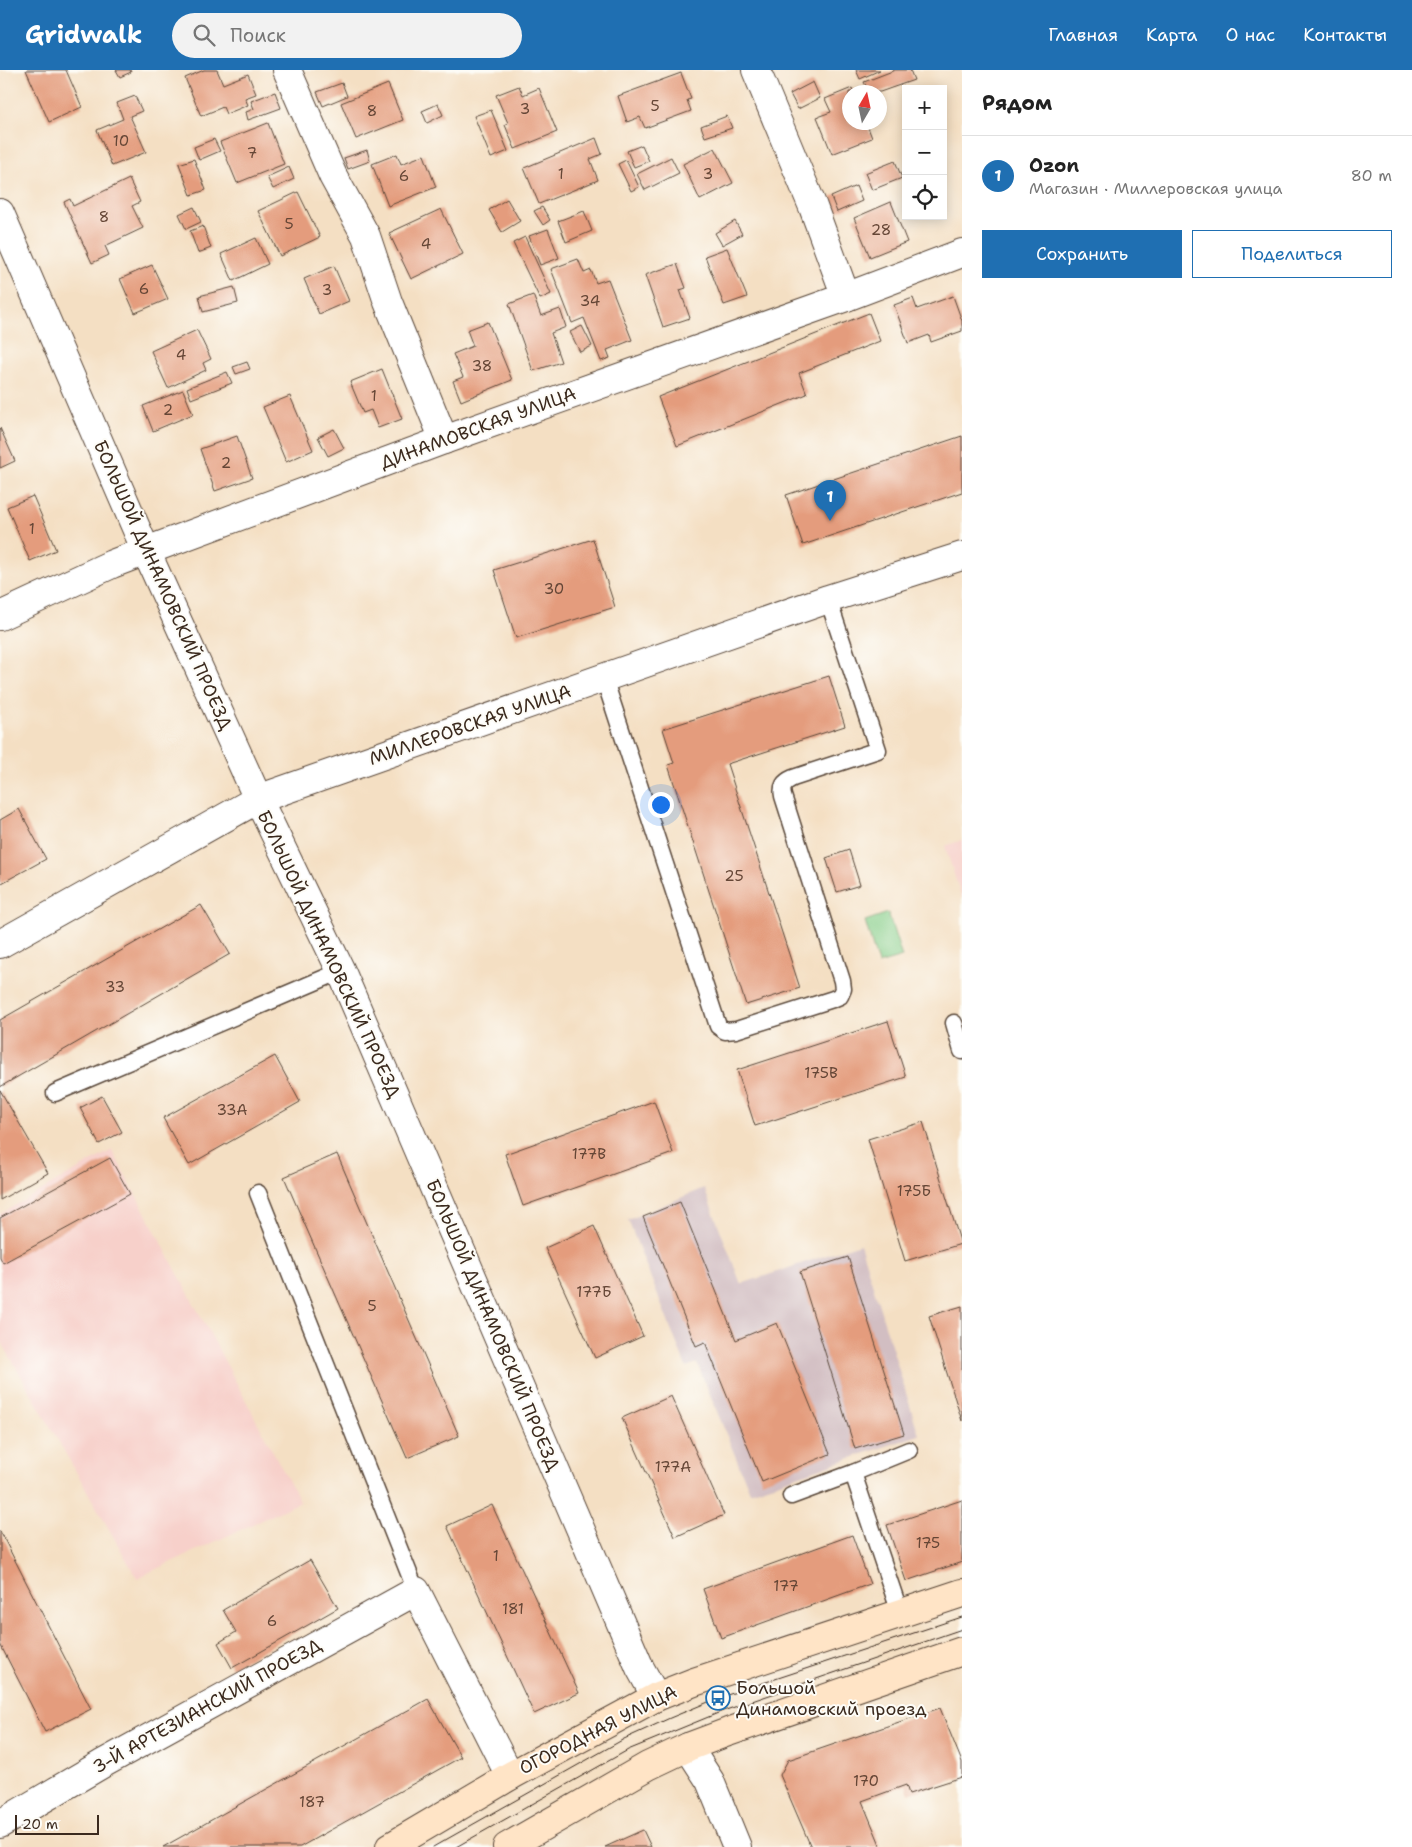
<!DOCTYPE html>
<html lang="ru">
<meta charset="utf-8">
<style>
body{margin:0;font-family:"Shantell Sans",sans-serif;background:#f2f2f2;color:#222}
.controls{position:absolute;right:15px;top:15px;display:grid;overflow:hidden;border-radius:0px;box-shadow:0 2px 12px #0003}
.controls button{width:45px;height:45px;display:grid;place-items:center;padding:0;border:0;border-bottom:1px solid #e0e0e0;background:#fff;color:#222;font:25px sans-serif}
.compass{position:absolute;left:842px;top:15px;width:45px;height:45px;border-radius:50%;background:#fff;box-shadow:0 2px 12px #0003;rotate:9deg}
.scale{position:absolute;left:15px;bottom:12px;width:84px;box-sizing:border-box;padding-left:5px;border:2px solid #3b2a1e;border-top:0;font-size:14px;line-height:18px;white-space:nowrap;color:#3b2a1e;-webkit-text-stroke:4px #fdfcf7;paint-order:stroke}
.you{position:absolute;left:660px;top:734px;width:18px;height:18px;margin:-12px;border:4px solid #fff;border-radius:50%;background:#1a73e8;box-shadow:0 0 0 8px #1a73e833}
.badge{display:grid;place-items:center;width:32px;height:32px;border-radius:50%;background:#1f6fb2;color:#fff;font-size:16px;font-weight:700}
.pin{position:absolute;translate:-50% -41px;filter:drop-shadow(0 1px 2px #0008)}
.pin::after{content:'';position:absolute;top:26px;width:18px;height:15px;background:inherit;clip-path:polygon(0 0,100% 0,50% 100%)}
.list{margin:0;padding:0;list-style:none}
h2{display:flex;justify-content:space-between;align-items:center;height:65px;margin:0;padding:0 20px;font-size:21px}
h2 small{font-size:16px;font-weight:400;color:#767676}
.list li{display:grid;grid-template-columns:32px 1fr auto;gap:15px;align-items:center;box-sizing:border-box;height:80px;padding:0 20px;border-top:1px solid #e0e0e0}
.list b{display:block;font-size:19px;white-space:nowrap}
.list p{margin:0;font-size:16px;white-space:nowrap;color:#767676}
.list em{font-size:16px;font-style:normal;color:#767676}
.actions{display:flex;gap:10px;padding:15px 20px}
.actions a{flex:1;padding:11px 0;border:1px solid #1f6fb2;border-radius:0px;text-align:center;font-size:18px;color:#1f6fb2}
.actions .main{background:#1f6fb2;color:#fff}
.icon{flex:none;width:28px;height:28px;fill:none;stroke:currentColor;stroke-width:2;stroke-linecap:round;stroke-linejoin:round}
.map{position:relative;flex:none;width:962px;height:1777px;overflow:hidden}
header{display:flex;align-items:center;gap:30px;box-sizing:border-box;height:70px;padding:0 25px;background:#1f6fb2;color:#fff}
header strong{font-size:24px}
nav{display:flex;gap:28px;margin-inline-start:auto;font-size:18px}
.search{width:350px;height:45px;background:#f2f2f2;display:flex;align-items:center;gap:12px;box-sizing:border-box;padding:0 18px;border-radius:28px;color:#767676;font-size:19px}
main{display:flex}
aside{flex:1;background:#fff}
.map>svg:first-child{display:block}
.built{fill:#f7d0ca}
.industrial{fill:#d2bec2}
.green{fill:#85cd88;stroke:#607c53}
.building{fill:#e49c7d}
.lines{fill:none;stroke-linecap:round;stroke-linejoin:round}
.lane-casing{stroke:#574537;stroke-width:19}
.street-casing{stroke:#574537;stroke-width:30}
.secondary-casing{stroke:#574537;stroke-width:30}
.lane{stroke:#fff;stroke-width:16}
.street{stroke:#fff;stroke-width:28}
.secondary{stroke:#ffe4c6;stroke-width:28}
.tram{stroke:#3b2a1e;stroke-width:1}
.labels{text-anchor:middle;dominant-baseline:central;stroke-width:4;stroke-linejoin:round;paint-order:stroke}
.number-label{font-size:15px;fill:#654636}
.street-label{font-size:18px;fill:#3b2a1e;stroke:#fdfcf7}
.poi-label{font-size:18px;fill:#3b2a1e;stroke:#fdfcf7;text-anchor:start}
</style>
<header>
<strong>Gridwalk</strong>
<div class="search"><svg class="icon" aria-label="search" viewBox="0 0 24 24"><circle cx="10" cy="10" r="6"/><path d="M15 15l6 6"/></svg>Поиск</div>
<nav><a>Главная</a><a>Карта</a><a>О нас</a><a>Контакты</a></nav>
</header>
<main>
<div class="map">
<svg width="962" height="1777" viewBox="0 0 962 1777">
<rect width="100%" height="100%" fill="#fdfcf7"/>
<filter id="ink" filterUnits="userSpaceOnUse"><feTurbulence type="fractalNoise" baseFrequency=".02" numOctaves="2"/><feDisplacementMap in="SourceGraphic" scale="10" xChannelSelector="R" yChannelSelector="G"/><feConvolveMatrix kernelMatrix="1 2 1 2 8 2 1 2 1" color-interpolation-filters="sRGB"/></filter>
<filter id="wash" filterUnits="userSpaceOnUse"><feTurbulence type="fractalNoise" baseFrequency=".0096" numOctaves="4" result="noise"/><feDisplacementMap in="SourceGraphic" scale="20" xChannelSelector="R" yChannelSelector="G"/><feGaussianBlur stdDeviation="1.12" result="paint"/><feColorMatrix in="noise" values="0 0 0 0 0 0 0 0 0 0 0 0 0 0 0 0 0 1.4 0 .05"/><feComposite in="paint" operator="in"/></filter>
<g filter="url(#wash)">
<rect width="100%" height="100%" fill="#f4dfc3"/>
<!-- built -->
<g class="built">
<polygon points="962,770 962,829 945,776"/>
<polygon points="112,1080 300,1432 137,1508 0,1269 0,1144"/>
</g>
<!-- industrial -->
<polygon class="industrial" points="704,1118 741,1214 860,1174 919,1365 750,1422 697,1293 686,1297 628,1150"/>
<!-- green -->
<polygon class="green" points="888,843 902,887 878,894 865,851"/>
<g id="blocks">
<!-- building -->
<g class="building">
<polygon points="26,0 66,0 82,37 49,52"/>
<polygon points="116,0 130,0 131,2 120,7"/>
<polygon points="204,0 217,0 223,14 248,4 256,24 245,28 248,35 226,44 223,37 201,46 185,8"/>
<polygon points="856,0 880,0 860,9"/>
<polygon points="895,0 910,0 914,10 880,22 869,22 864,12"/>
<polygon points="681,3 691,29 687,30 691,41 645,58 640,47 627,52 618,26"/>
<polygon points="813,12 820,28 798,39 790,24"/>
<polygon points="342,13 347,26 323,36 317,22"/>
<polygon points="388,14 403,50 356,69 341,33"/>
<polygon points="519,16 523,25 539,18 557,62 515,79 505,55 508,53 496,25"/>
<polygon points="852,18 854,22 849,22 849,52 866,52 872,68 832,84 817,47 831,42 825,29"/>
<polygon points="275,22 281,38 248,50 246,42 254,39 251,31"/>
<polygon points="135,26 142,41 130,46 146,82 112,96 97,60 123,49 117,33"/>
<polygon points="438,34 443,45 427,53 422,41"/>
<polygon points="491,40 508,81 491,88 474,46"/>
<polygon points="727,46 732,58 705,67 701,56"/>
<polygon points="268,53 284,94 237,113 220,72"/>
<polygon points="596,68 602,84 590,89 598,110 539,134 524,98"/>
<polygon points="214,69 220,81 199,90 194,77"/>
<polygon points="642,75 649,91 634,97 627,81"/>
<polygon points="715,78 733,113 700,130 683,94"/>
<polygon points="367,80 370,91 348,99 344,88"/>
<polygon points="397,84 401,94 424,85 436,117 388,136 372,94"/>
<polygon points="671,87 679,103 645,120 637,104"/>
<polygon points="194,89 206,120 191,125 179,94"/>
<polygon points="626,90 639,117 631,121 618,94"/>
<polygon points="895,91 902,108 872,120 865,103"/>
<polygon points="289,97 294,109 273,119 267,107"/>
<polygon points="129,109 140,132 132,136 143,158 105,176 109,185 92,193 64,132 70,129 73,136"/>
<polygon points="856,116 862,131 837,142 831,127"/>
<polygon points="298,122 320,167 280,186 258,141"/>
<polygon points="507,129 520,151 502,162 489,140"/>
<polygon points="891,132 907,172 870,187 854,148"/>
<polygon points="194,137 201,152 186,159 179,144"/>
<polygon points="542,137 550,150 543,155 534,141"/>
<polygon points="441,139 463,184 411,209 389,163"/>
<polygon points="584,141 592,161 566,172 558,151"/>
<polygon points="735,151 742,164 722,175 715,163"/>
<polygon points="203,156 211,178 198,183 190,161"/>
<polygon points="548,159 559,188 540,195 529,166"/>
<polygon points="525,167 551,224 540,229 513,173"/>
<polygon points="256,168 268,194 233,211 221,184"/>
<polygon points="727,178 747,227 724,235 705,186"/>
<polygon points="578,189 584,203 591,200 596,213 608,209 632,270 607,280 610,288 601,291 584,248 572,253 551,199"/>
<polygon points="677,194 686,218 680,220 690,248 663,257 645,205"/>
<polygon points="152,195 168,229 135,243 120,209"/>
<polygon points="334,196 349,231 319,244 304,209"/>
<polygon points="234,217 238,233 203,242 199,226"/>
<polygon points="533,225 541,246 560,239 566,257 551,263 561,292 533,301 509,234"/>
<polygon points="953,226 962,251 962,261 931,272 929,265 908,273 894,235 913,228 917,239"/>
<polygon points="869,243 880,271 799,303 807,324 677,376 658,327"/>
<polygon points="488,252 512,310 461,331 453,311 463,307 453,284 473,276 467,260"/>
<polygon points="582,256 592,276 580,282 570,262"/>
<polygon points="197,260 211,289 203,293 206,300 168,318 151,281"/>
<polygon points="247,292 250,299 236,304 233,297"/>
<polygon points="382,299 402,349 378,358 371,340 363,343 350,312"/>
<polygon points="227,302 232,313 191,329 187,318"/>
<polygon points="183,320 193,344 153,361 143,336"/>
<polygon points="290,326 313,380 286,392 263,337"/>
<polygon points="0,358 15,391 0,398"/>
<polygon points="334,359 344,378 328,386 318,367"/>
<polygon points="237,366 252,408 215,421 200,379"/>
<polygon points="962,366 962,422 803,475 786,425"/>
<polygon points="33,426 56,480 30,491 7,437"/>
<polygon points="593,469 615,537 516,568 494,500"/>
<polygon points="829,606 845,656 727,694 800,918 746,935 668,695 674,693 663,659"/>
<polygon points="19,739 46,789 0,814 0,750"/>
<polygon points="849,780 860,815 837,822 826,788"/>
<polygon points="201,835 230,884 0,1017 0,950"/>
<polygon points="888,951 906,1007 755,1056 737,1000"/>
<polygon points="275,986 300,1032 189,1095 163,1048"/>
<polygon points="0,1020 48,1103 0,1130"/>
<polygon points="102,1026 122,1062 99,1074 80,1038"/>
<polygon points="654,1031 673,1083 523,1136 505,1084"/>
<polygon points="923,1052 961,1174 905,1191 868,1069"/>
<polygon points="337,1084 459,1366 407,1388 284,1107"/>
<polygon points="110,1088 130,1124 3,1193 0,1187 0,1148"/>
<polygon points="680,1132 736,1270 777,1253 830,1384 762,1412 705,1272 696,1276 643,1147"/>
<polygon points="594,1156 643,1266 595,1288 545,1178"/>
<polygon points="848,1187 904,1364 855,1379 800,1202"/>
<polygon points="962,1236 962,1351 929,1246"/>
<polygon points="671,1326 724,1445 675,1467 622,1348"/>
<polygon points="962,1430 962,1492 906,1511 887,1455"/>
<polygon points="492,1435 579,1623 534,1644 447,1456"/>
<polygon points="0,1461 91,1639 45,1662 0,1574"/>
<polygon points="852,1465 870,1514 721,1568 703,1519"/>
<polygon points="310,1490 338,1538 232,1598 218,1573 236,1562 223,1540"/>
<polygon points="428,1629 461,1687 300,1777 163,1777"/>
<polygon points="940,1638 962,1692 962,1707 909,1724 906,1715 862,1731 881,1777 811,1777 780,1705 788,1690"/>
<polygon points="643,1760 651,1777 605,1777"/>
</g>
</g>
</g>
<g filter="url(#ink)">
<use href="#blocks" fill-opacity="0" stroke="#574537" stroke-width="1"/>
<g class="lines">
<!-- lane casing -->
<g class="lane-casing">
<g id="lane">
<path d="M 604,608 L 718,956 L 725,961 L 736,960 L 833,929 L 840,926 L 843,919 L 842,911 L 783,726 C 781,716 784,712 793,708 L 878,680 L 828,529"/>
<polyline points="954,953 962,981"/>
<polyline points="55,1023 341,901"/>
<polyline points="258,1123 416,1521"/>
<polyline points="853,1403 900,1543"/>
<polyline points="791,1426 853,1403 909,1380"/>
</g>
</g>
<!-- street casing -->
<g class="street-casing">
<g id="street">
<polyline points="287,0 333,106 366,166 388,232 444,370"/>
<polyline points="756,0 813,137 846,227"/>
<polyline points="0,143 146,481 258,729 341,901 640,1598 656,1627"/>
<polyline points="0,546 112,494 146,481 444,370 846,227 962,183"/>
<polyline points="0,874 258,729 828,529 962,486"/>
<polyline points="688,1677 710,1711 737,1777"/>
<polyline points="0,1754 102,1694 416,1521 510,1706"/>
</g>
</g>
<!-- secondary casing -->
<g class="secondary-casing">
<g id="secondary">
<polyline points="390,1777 510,1706 656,1627 694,1612 962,1523"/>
<polyline points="507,1777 648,1696 688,1677 728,1662 962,1581"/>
</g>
</g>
<!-- lane -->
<use href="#lane" class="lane"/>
<!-- street -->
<use href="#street" class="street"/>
<!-- secondary -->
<use href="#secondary" class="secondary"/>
<!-- tram -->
<g class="tram">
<polyline points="433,1777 624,1669 670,1648 718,1628 962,1547"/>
<polyline points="456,1777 628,1680 723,1641 962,1559"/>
</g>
</g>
</g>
<!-- icons -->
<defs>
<g id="bus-ring" transform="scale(1.25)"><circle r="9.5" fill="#fdfcf7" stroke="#1f6fb2" stroke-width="1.5"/><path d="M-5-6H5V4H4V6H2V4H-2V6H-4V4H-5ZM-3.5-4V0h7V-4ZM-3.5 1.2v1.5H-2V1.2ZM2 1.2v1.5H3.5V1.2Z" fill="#1f6fb2"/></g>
</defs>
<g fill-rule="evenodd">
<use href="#bus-ring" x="718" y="1628"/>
</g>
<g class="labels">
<!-- number labels -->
<g class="number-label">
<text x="655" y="36">5</text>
<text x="525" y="39">3</text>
<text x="372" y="41">8</text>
<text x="121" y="71">10</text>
<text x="252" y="83">7</text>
<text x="561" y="104">1</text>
<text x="708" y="104">3</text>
<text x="404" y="106">6</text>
<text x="104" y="147">8</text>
<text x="289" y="154">5</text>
<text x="881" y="160">28</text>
<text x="426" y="174">4</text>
<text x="144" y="219">6</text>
<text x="327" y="220">3</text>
<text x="590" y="231">34</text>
<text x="181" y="285">4</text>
<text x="482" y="296">38</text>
<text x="374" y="326">1</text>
<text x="168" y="340">2</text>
<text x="226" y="393">2</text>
<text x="32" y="459">1</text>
<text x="554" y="519">30</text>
<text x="734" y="806">25</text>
<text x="115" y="917">33</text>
<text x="821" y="1003">175В</text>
<text x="232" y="1040">33А</text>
<text x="589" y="1084">177В</text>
<text x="914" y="1121">175Б</text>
<text x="594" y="1222">177Б</text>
<text x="372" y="1236">5</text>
<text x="673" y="1397">177А</text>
<text x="928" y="1473">175</text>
<text x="496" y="1486">1</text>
<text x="786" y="1516">177</text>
<text x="513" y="1539">181</text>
<text x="272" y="1551">6</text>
<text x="866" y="1711">170</text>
<text x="312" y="1732">187</text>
</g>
<!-- street labels -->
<g class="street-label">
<text transform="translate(478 358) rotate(-20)">ДИНАМОВСКАЯ УЛИЦА</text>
<text transform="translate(163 515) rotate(66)">БОЛЬШОЙ ДИНАМОВСКИЙ ПРОЕЗД</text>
<text transform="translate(470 655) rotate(-19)">МИЛЛЕРОВСКАЯ УЛИЦА</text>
<text transform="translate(329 884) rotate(65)">БОЛЬШОЙ ДИНАМОВСКИЙ ПРОЕЗД</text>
<text transform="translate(493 1255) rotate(67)">БОЛЬШОЙ ДИНАМОВСКИЙ ПРОЕЗД</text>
<text transform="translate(207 1636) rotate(-29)">3-Й АРТЕЗИАНСКИЙ ПРОЕЗД</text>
<text transform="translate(598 1660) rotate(-27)">ОГОРОДНАЯ УЛИЦА</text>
</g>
<!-- poi labels -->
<g class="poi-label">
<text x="736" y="1618">Большой<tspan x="736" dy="21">Динамовский проезд</tspan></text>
</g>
</g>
</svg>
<div class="controls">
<button>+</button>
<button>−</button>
<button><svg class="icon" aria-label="locate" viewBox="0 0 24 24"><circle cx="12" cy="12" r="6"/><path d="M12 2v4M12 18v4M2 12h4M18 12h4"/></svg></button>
</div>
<svg class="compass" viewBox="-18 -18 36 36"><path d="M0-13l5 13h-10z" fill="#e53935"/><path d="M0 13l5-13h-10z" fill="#767676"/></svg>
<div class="scale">20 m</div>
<div class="you"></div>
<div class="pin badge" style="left:830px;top:451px">1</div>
</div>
<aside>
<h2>Рядом<small></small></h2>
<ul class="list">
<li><span class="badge">1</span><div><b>Ozon</b><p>Магазин · Миллеровская улица</p></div><em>80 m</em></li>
</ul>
<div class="actions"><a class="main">Сохранить</a><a>Поделиться</a></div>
</aside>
</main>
